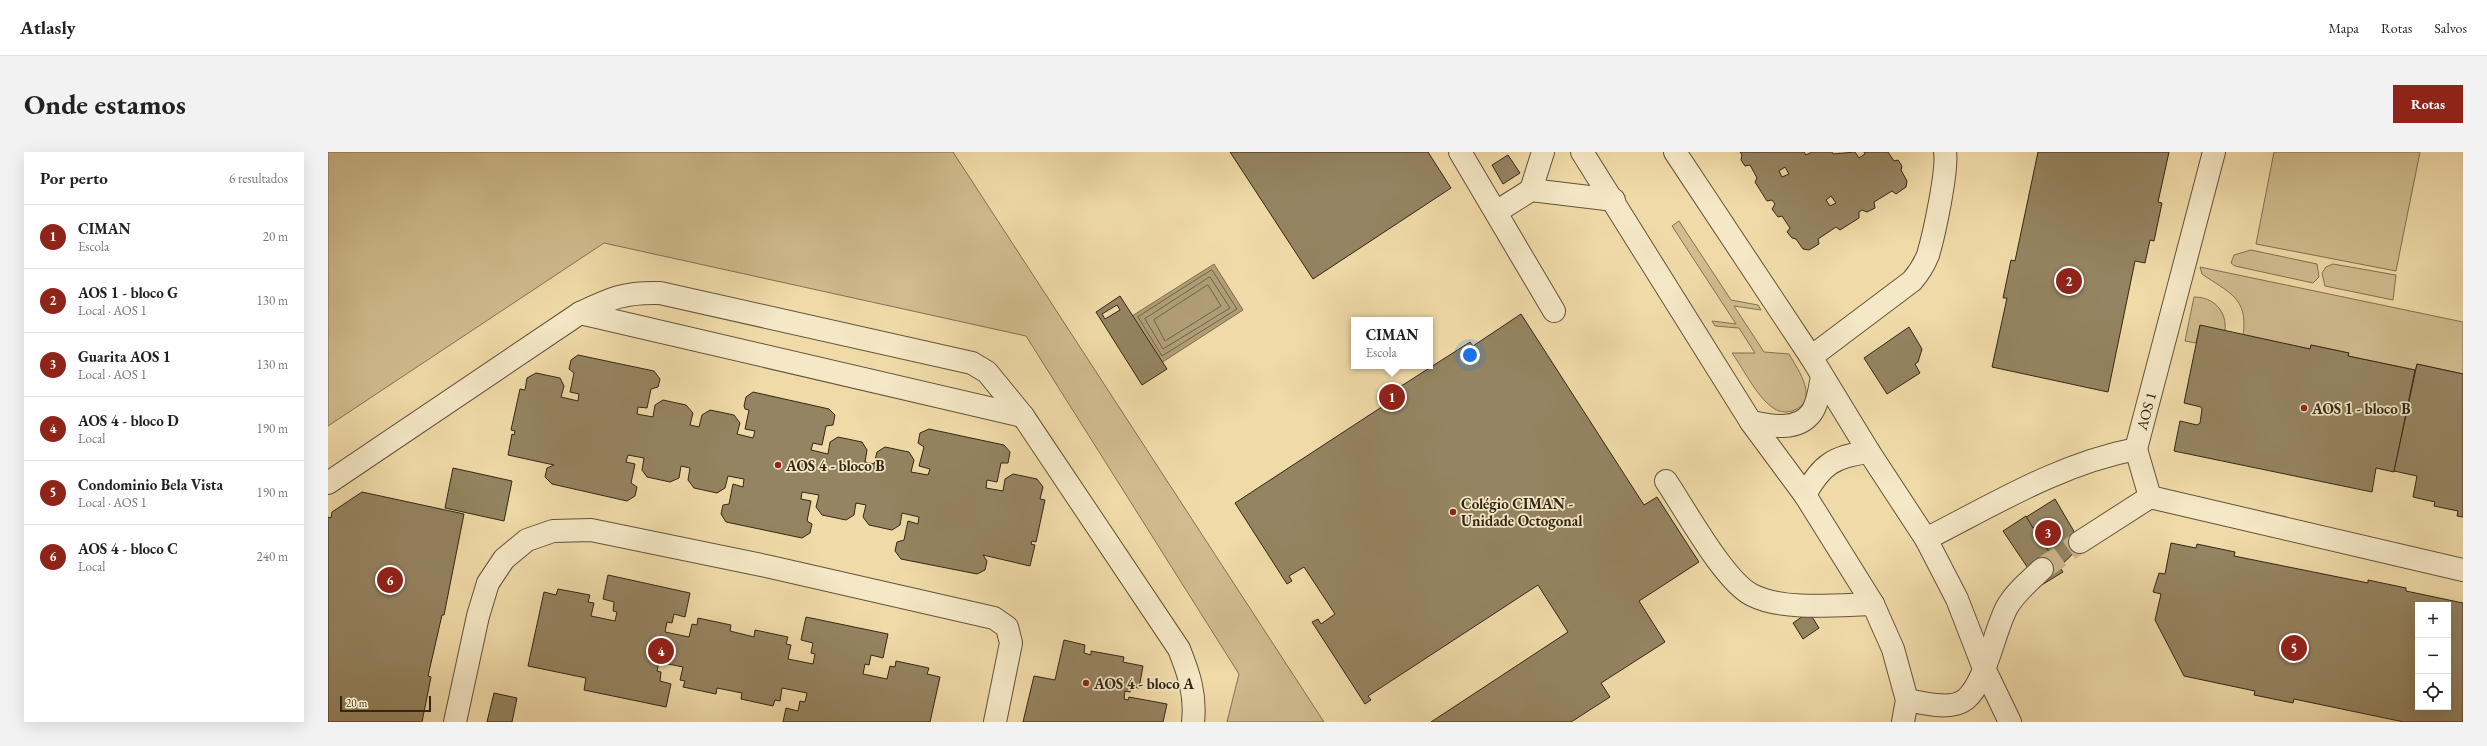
<!DOCTYPE html>
<html lang="pt">
<meta charset="utf-8">
<style>
body{margin:0;font-family:"EB Garamond",serif;background:#f2f2f2;color:#222}
.controls{position:absolute;right:12px;bottom:12px;display:grid;overflow:hidden;border-radius:0px;box-shadow:0 4px 16px #0002}
.controls button{width:36px;height:36px;display:grid;place-items:center;padding:0;border:0;border-bottom:1px solid #e0e0e0;background:#fff;color:#222;font:20px sans-serif}
.scale{position:absolute;left:12px;bottom:10px;width:91px;box-sizing:border-box;padding-left:4px;border:2px solid #332615;border-top:0;font-size:11px;line-height:14px;white-space:nowrap;color:#332615;-webkit-text-stroke:3px #f5e8c6;paint-order:stroke}
.you{position:absolute;left:1142px;top:203px;width:14px;height:14px;margin:-10px;border:3px solid #fff;border-radius:50%;background:#1a73e8;box-shadow:0 0 0 6px #1a73e833}
.badge{display:grid;place-items:center;width:26px;height:26px;border-radius:50%;background:#8f2418;color:#fff;font-size:13px;font-weight:700}
.pin{position:absolute;translate:-50% -50%;border:2px solid #fff;box-shadow:0 1px 4px #0006}
.popup{position:absolute;left:1023px;top:165px;width:82px;height:52px;box-sizing:border-box;display:grid;place-content:center;border-radius:0px;background:#fff;filter:drop-shadow(0 1px 3px #0005);font-size:13px;white-space:nowrap;color:#767676}
.popup b{font-size:15px;color:#222}
.popup::after{content:'';position:absolute;left:50%;top:100%;margin-left:-8px;border:8px solid transparent;border-top-color:#fff}
.list{margin:0;padding:0;list-style:none}
h2{display:flex;justify-content:space-between;align-items:center;height:52px;margin:0;padding:0 16px;font-size:17px}
h2 small{font-size:13px;font-weight:400;color:#767676}
.list li{display:grid;grid-template-columns:26px 1fr auto;gap:12px;align-items:center;box-sizing:border-box;height:64px;padding:0 16px;border-top:1px solid #e0e0e0}
.list b{display:block;font-size:15px;white-space:nowrap}
.list p{margin:0;font-size:13px;white-space:nowrap;color:#767676}
.list em{font-size:13px;font-style:normal;color:#767676}
.icon{flex:none;width:22px;height:22px;fill:none;stroke:currentColor;stroke-width:2;stroke-linecap:round;stroke-linejoin:round}
.map{position:relative;flex:none;width:2135px;height:570px;overflow:hidden;border-radius:0px}
header{display:flex;align-items:center;gap:24px;box-sizing:border-box;height:56px;padding:0 20px;background:#fff;border-bottom:1px solid #e0e0e0}
header strong{font-size:19px}
nav{display:flex;gap:22px;margin-inline-start:auto;font-size:14px}
.intro{display:flex;align-items:center;justify-content:space-between;box-sizing:border-box;height:96px;padding:0 24px}
h1{margin:0;font-size:28px}
.button{padding:10px 18px;border-radius:0px;background:#8f2418;color:#fff;font-size:14px;font-weight:700}
main{display:flex;gap:24px;padding:0 24px}
aside{flex:1;background:#fff;border-radius:0px;box-shadow:0 4px 16px #0002}
.map>svg:first-child{display:block}
.green{fill:#d0bc8f;stroke:#827152}
.water{fill:#b09d76;stroke:#7e6d4f}
.lines{fill:none;stroke-linecap:round;stroke-linejoin:round}
.shore{stroke:#726246;stroke-width:1}
.building{fill:#958461;stroke:#332615;fill-rule:evenodd}
.minor-tunnel{stroke:#cab78b;stroke-width:22;stroke-dasharray:22 11;stroke-linecap:butt}
.minor-casing{stroke:#62533a;stroke-width:24}
.minor{stroke:#f5e8c6;stroke-width:22}
.poi-dot{fill:#8f2418;stroke:#f5e8c6;stroke-width:1.5}
.labels{text-anchor:middle;dominant-baseline:central;stroke-width:3.5;stroke-linejoin:round;paint-order:stroke}
.poi-label{font-size:15px;font-weight:bold;fill:#332615;stroke:#f5e8c6;text-anchor:start}
.street-label{font-size:15px;fill:#332615;stroke:#f5e8c6}
</style>
<header>
<strong>Atlasly</strong>
<nav><a>Mapa</a><a>Rotas</a><a>Salvos</a></nav>
</header>
<div class="intro"><h1>Onde estamos</h1><a class="button">Rotas</a></div>
<main>
<aside>
<h2>Por perto<small>6 resultados</small></h2>
<ul class="list">
<li><span class="badge">1</span><div><b>CIMAN</b><p>Escola</p></div><em>20 m</em></li>
<li><span class="badge">2</span><div><b>AOS 1 - bloco G</b><p>Local · AOS 1</p></div><em>130 m</em></li>
<li><span class="badge">3</span><div><b>Guarita AOS 1</b><p>Local · AOS 1</p></div><em>130 m</em></li>
<li><span class="badge">4</span><div><b>AOS 4 - bloco D</b><p>Local</p></div><em>190 m</em></li>
<li><span class="badge">5</span><div><b>Condominio Bela Vista</b><p>Local · AOS 1</p></div><em>190 m</em></li>
<li><span class="badge">6</span><div><b>AOS 4 - bloco C</b><p>Local</p></div><em>240 m</em></li>
</ul>
</aside>
<div class="map">
<svg width="2135" height="570" viewBox="0 0 2135 570">
<rect width="100%" height="100%" fill="#f0dba8"/>
<filter id="stains"><feTurbulence type="fractalNoise" baseFrequency=".005" numOctaves="4"/><feColorMatrix values="0 0 0 0 .2 0 0 0 0 .09 0 0 0 0 .02 0 0 0 .5 -.17"/></filter>
<radialGradient id="worn" r=".72"><stop offset=".6" stop-color="#630" stop-opacity="0"/><stop offset="1" stop-color="#630" stop-opacity=".3"/></radialGradient>
<!-- green -->
<g class="green">
<polygon points="0,0 625,0 996,570 899,570 911,522 698,184 276,91 0,274"/>
<polygon points="1946,0 2092,0 2068,119 1928,92"/>
<path d="M 1351,69 L 1403,148 L 1430,153 L 1433,158 L 1406,154 L 1436,200 L 1461,202 C 1470,218 1493,249 1464,259 C 1457,261 1450,260 1444,255 C 1429,245 1415,216 1404,201 L 1427,201 L 1411,176 L 1387,174 L 1384,169 L 1408,172 L 1344,74 Z"/>
<polygon points="1923,98 1989,112 1991,125 1985,131 1907,114 1903,111 1906,103"/>
<polygon points="2005,112 2068,123 2065,148 1997,134 1994,121 1998,115"/>
<path d="M 1872,115 L 2135,170 L 2135,222 L 2089,212 L 2087,218 L 2020,204 L 2021,201 L 1983,193 L 1982,197 L 1915,183 C 1921,145 1899,140 1874,122 Z"/>
<path d="M 1866,145 C 1886,145 1899,159 1897,179 L 1872,174 L 1868,191 L 1857,189 Z"/>
</g>
<!-- water -->
<polygon class="water" points="886,112 915,158 833,211 804,164"/>
<g class="lines">
<!-- shore -->
<g class="shore">
<polygon points="884,118 909,157 834,204 810,165"/>
<polygon points="882,125 902,156 835,197 817,167"/>
<polygon points="880,133 893,154 837,189 826,168"/>
</g>
</g>
<!-- building -->
<g class="building">
<polygon points="902,0 1100,0 1123,36 985,127"/>
<path d="M 1412,0 L 1476,0 L 1478,3 L 1484,0 L 1504,0 L 1505,2 L 1527,0 L 1531,6 L 1537,2 L 1536,0 L 1560,0 L 1566,9 L 1570,8 L 1574,14 L 1573,18 L 1579,29 L 1578,35 L 1568,42 L 1564,39 L 1546,50 L 1547,56 L 1539,60 L 1534,58 L 1531,60 L 1531,66 L 1512,78 L 1508,75 L 1490,87 L 1491,92 L 1481,98 L 1475,97 L 1468,87 L 1464,86 L 1459,80 L 1462,76 L 1454,64 L 1450,65 L 1444,57 L 1447,52 L 1444,48 L 1439,49 L 1427,30 L 1429,26 L 1422,13 L 1417,14 L 1413,8 L 1414,3 ZM 1457,15 L 1461,22 L 1454,25 L 1451,19 ZM 1503,44 L 1508,51 L 1502,54 L 1498,48 Z"/>
<polygon points="1710,0 1841,0 1830,50 1834,51 1826,89 1822,88 1817,111 1807,109 1780,240 1664,215 1679,146 1675,146 1683,108 1687,109"/>
<polygon points="1180,3 1192,21 1175,32 1164,13"/>
<path d="M 792,144 L 839,217 L 814,233 L 768,160 ZM 789,153 L 792,158 L 777,167 L 774,162 Z"/>
<polygon points="1193,162 1316,353 1329,345 1371,410 1311,449 1337,490 1273,531 1282,545 1243,570 1103,570 1240,480 1210,433 1040,544 1043,548 1037,552 984,470 990,467 993,472 1007,462 976,415 961,424 964,429 959,432 907,351 1072,243 1068,237 1078,231 1142,190 1145,194"/>
<polygon points="1872,173 1982,197 1983,193 2021,201 2020,204 2087,218 2066,320 2048,316 2044,340 1846,299 1852,269 1869,273 1872,271 1874,257 1873,255 1856,251"/>
<polygon points="1581,175 1594,197 1590,210 1587,212 1592,221 1559,242 1536,206"/>
<polygon points="250,203 326,219 332,227 330,235 323,237 319,256 310,255 309,262 325,265 327,253 335,248 358,253 365,261 362,273 371,275 374,263 382,258 406,263 412,271 409,282 425,286 427,279 417,277 421,258 417,257 416,254 418,245 425,240 501,257 507,263 505,273 498,274 494,293 485,291 483,298 500,302 502,290 510,285 534,290 539,298 537,310 546,312 549,300 557,295 581,300 586,308 583,320 600,323 602,317 591,314 596,295 590,291 592,281 601,277 676,293 682,300 680,311 673,311 669,330 659,328 658,336 675,339 677,327 685,322 709,327 715,335 712,347 717,348 708,390 704,389 703,392 707,393 702,414 655,403 659,409 657,418 649,422 573,407 567,399 569,390 576,388 580,369 590,372 591,365 574,361 572,373 564,378 541,373 535,365 538,353 528,351 526,363 518,368 494,363 488,355 491,343 474,340 473,347 483,349 479,369 484,372 482,381 474,386 398,370 393,362 395,353 401,352 405,332 415,335 416,327 400,324 397,336 389,341 366,336 360,328 362,316 353,314 351,326 342,330 319,325 314,318 316,306 300,303 298,310 307,312 303,331 309,335 307,344 299,349 224,332 217,325 219,316 226,313 180,303 184,282 186,283 187,279 183,278 192,237 197,238 199,226 208,221 232,226 236,234 233,245 250,249 251,242 242,240 246,221 241,217 243,208"/>
<polygon points="2089,212 2135,222 2135,365 2129,364 2130,359 2106,354 2107,350 2085,345 2089,324 2066,319"/>
<polygon points="125,316 184,329 176,369 117,356"/>
<polygon points="34,340 136,362 116,463 114,463 100,524 103,525 94,570 0,570 0,365 3,366 4,360"/>
<polygon points="1727,347 1754,393 1720,426 1687,372"/>
<polygon points="1698,364 1705,376 1713,371 1723,387 1716,392 1735,420 1712,434 1675,379"/>
<path d="M 1843,391 L 1868,396 L 1869,392 L 1907,400 L 1906,404 L 2040,431 L 2040,428 L 2078,436 L 2078,439 L 2135,451 L 2135,570 L 2076,570 L 1966,547 L 1965,551 L 1926,543 L 1927,539 L 1856,524 L 1827,468 L 1833,442 L 1825,440 L 1831,421 L 1837,422 ZM 2090,453 L 2120,453 L 2120,555 L 2090,555 Z"/>
<polygon points="280,423 362,441 357,465 346,462 344,471 339,470 337,480 361,485 364,472 369,473 370,466 403,473 402,479 426,485 427,478 460,485 458,492 463,493 460,507 485,512 487,502 483,501 485,491 473,488 478,465 560,482 555,506 543,503 541,513 537,512 535,522 559,527 562,514 567,515 568,509 601,516 599,522 612,525 602,570 455,570 458,556 470,559 472,549 477,550 479,541 454,536 452,549 447,548 445,554 413,547 414,541 389,536 388,542 355,535 357,529 352,528 355,515 331,510 329,519 333,520 332,529 343,532 338,555 256,538 258,526 200,514 216,440 228,443 230,437 262,443 260,450 266,451 263,464 287,469 289,460 285,459 286,450 275,447"/>
<polygon points="1481,460 1491,476 1475,487 1465,471"/>
<polygon points="736,488 757,493 756,501 763,503 763,499 796,505 795,510 815,514 811,536 804,535 802,540 797,539 796,547 800,548 801,545 839,552 835,570 695,570 706,524 727,528"/>
<polygon points="166,541 189,546 184,570 159,570"/>
</g>
<g class="lines">
<!-- minor-tunnel -->
<polyline class="minor-tunnel" points="1714,417 1752,390"/>
<!-- minor casing -->
<g class="minor-casing">
<g id="minor">
<polyline points="1132,0 1226,159"/>
<polyline points="1254,0 1423,270 1477,343 1545,452 1565,497 1579,548 1575,570"/>
<polyline points="1347,0 1483,205 1541,300 1598,387 1629,447 1655,514 1682,570"/>
<polyline points="1203,38 1215,0"/>
<polyline points="1168,60 1203,38 1286,48"/>
<polyline points="252,161 695,264"/>
<path d="M 1483,205 L 1584,129 C 1591,121 1596,113 1600,103 C 1606,83 1620,18 1617,0"/>
<path d="M 1423,270 C 1442,274 1470,280 1484,260 C 1490,251 1492,235 1494,224"/>
<polyline points="1808,297 1886,0"/>
<polyline points="1808,297 1822,345"/>
<path d="M 1338,329 C 1357,357 1396,429 1424,443 C 1455,459 1510,453 1545,452"/>
<path d="M 0,331 L 252,161 C 284,146 296,140 332,141 L 644,211 L 659,220 L 695,264 L 851,497 C 861,522 868,543 865,570"/>
<path d="M 1477,343 C 1493,313 1506,304 1541,300"/>
<path d="M 1598,387 C 1667,352 1731,312 1808,297"/>
<polyline points="1752,390 1822,345 2135,418"/>
<path d="M 1579,548 C 1595,551 1624,559 1638,547 C 1658,530 1666,479 1679,455 C 1687,441 1702,428 1714,417"/>
<polyline points="127,570 150,464 160,431 176,407 199,388 225,379 263,378 438,414 666,466 679,475 683,491 667,570"/>
</g>
</g>
<!-- minor -->
<use href="#minor" class="minor"/>
</g>
<!-- markers -->
<g class="poi-dot">
<circle cx="1976" cy="256" r="4"/>
<circle cx="450" cy="313" r="4"/>
<circle cx="1125" cy="360" r="4"/>
<circle cx="758" cy="531" r="4"/>
</g>
<g class="labels">
<!-- poi labels -->
<g class="poi-label">
<text x="1984" y="256">AOS 1 - bloco B</text>
<text x="458" y="313">AOS 4 - bloco B</text>
<text x="1133" y="351">Colégio CIMAN -<tspan x="1133" dy="17">Unidade Octogonal</tspan></text>
<text x="766" y="531">AOS 4 - bloco A</text>
</g>
<!-- street labels -->
<g class="street-label">
<text transform="translate(1818 259) rotate(-75)">AOS 1</text>
</g>
</g>
<rect width="100%" height="100%" filter="url(#stains)"/>
<rect width="100%" height="100%" fill="url(#worn)"/>
</svg>
<div class="controls">
<button>+</button>
<button>−</button>
<button><svg class="icon" aria-label="locate" viewBox="0 0 24 24"><circle cx="12" cy="12" r="6"/><path d="M12 2v4M12 18v4M2 12h4M18 12h4"/></svg></button>
</div>
<div class="scale">20 m</div>
<div class="you"></div>
<div class="pin badge" style="left:1064px;top:245px">1</div>
<div class="popup"><b>CIMAN</b>Escola</div>
<div class="pin badge" style="left:1741px;top:129px">2</div>
<div class="pin badge" style="left:1720px;top:381px">3</div>
<div class="pin badge" style="left:333px;top:499px">4</div>
<div class="pin badge" style="left:1966px;top:496px">5</div>
<div class="pin badge" style="left:62px;top:428px">6</div>
</div>
</main>
